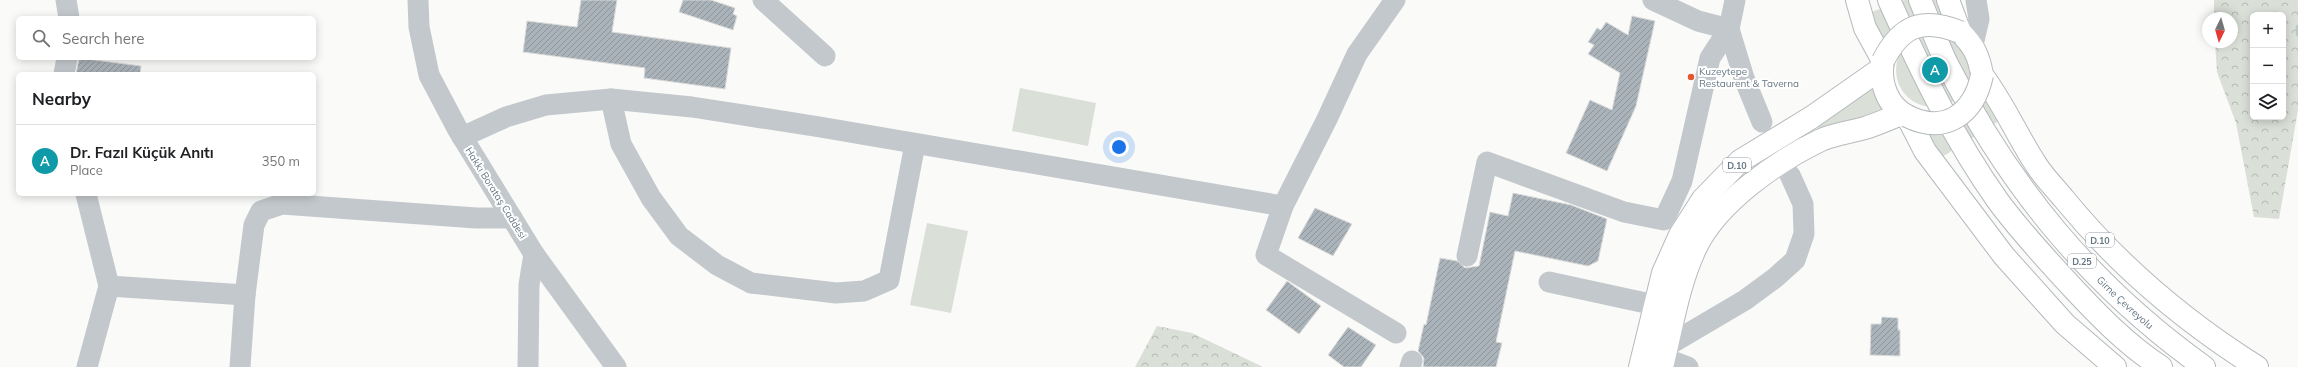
<!DOCTYPE html>
<meta charset="utf-8">
<style>
body{margin:0;font-family:Mulish,sans-serif;background:#f6f6f6;color:#202124}
.controls{position:absolute;right:12px;top:12px;display:grid;overflow:hidden;border-radius:6px;box-shadow:0 2px 10px #0003}
.controls button{width:36px;height:36px;display:grid;place-items:center;padding:0;border:0;border-bottom:1px solid #e0e0e0;background:#fff;color:#202124;font:20px sans-serif}
.compass{position:absolute;left:2202px;top:12px;width:36px;height:36px;border-radius:50%;background:#fff;box-shadow:0 2px 10px #0003;rotate:185deg}
.you{position:absolute;left:1119px;top:147px;width:14px;height:14px;margin:-10px;border:3px solid #fff;border-radius:50%;background:#1a73e8;box-shadow:0 0 0 6px #1a73e833}
.badge{display:grid;place-items:center;width:26px;height:26px;border-radius:50%;background:#db2777;color:#fff;font-size:13px;font-weight:700}
.pin{position:absolute;translate:-50% -50%;border:2px solid #fff;box-shadow:0 1px 4px #0006}
.list{margin:0;padding:0;list-style:none}
h2{display:flex;justify-content:space-between;align-items:center;height:52px;margin:0;padding:0 16px;font-size:17px}
h2 small{font-size:13px;font-weight:400;color:#757577}
.list li{display:grid;grid-template-columns:26px 1fr auto;gap:12px;align-items:center;box-sizing:border-box;height:72px;padding:0 16px;border-top:1px solid #e0e0e0}
.list b{display:block;font-size:15px;white-space:nowrap}
.list p{margin:0;font-size:13px;white-space:nowrap;color:#757577}
.list em{font-size:13px;font-style:normal;color:#757577}
.icon{flex:none;width:22px;height:22px;fill:none;stroke:currentColor;stroke-width:2;stroke-linecap:round;stroke-linejoin:round}
.map{position:relative;flex:none;width:2298px;height:367px;overflow:hidden}
.search{position:absolute;background:#fff;box-shadow:0 2px 10px #0003;left:16px;top:16px;width:300px;height:44px;display:flex;align-items:center;gap:10px;box-sizing:border-box;padding:0 14px;border-radius:6px;color:#757577;font-size:15px}
.panel{position:absolute;background:#fff;box-shadow:0 2px 10px #0003;left:16px;top:72px;width:300px;height:124px;border-radius:6px}
.map>svg:first-child{display:block}
.green{fill:#dadfd7}
.forest{fill:url(#forest-crowns);fill-rule:evenodd}
.lines{fill:none;stroke-linecap:round;stroke-linejoin:round}
.stream{stroke:#bbc7cb;stroke-width:4.5}
.building{fill:url(#building-hatch);stroke:#dcdcda}
.major-casing{stroke:#b5babe;stroke-width:24}
.highway-casing{stroke:#b4b9bd;stroke-width:24}
.minor{stroke:#c3c8cc;stroke-width:21}
.major{stroke:#fff;stroke-width:22}
.highway{stroke:#fff;stroke-width:22}
.major-bridge-casing{stroke:#b5babe;stroke-width:24;stroke-linecap:butt}
.major-bridge{stroke:#fff;stroke-width:22}
.poi-dot{fill:#e4572e;stroke:#fff;stroke-width:1.5}
.labels{text-anchor:middle;dominant-baseline:central;stroke-width:4;stroke-linejoin:round;paint-order:stroke}
.shield{fill:#fff;stroke:#939fa8;stroke-width:1}
.shield-label{font-size:9px;font-weight:bold;fill:#657683}
.poi-label{font-size:10px;fill:#657683;stroke:#fff;text-anchor:start}
.street-label{font-size:10px;fill:#657683;stroke:#fff}
</style>
<div class="map">
<svg width="2298" height="367" viewBox="0 0 2298 367">
<defs>
<pattern id="forest-crowns" width="20" height="18" patternUnits="userSpaceOnUse"><rect width="20" height="18" fill="#dadfd7"/><path d="M2 6a3 3 0 1 1 6 0M12 15a3 3 0 1 1 6 0" fill="none" stroke="#b4b9b4"/></pattern>
<pattern id="building-hatch" width="6" height="6" patternUnits="userSpaceOnUse"><rect width="6" height="6" fill="#aab3b9"/><path d="M-1 1l2-2M0 6l6-6M5 7l2-2" fill="none" stroke="#8e969c"/></pattern>
</defs>
<rect width="100%" height="100%" fill="#fafaf8"/>
<!-- green -->
<g class="green">
<polygon points="1904,0 1939,0 1946,16 1937,15 1881,45 1869,13"/>
<circle cx="1933" cy="70" r="37"/>
<polygon points="1875,82 1890,112 1851,120 1820,131 1817,125"/>
<polygon points="1020,88 1096,103 1088,146 1012,131"/>
<polygon points="1987,95 1999,121 1942,157 1924,132"/>
<polygon points="927,223 968,231 951,313 910,305"/>
</g>
<!-- forest -->
<g class="forest">
<path d="M 2214,0 L 2298,0 L 2298,110 L 2279,219 L 2254,217 L 2236,123 L 2217,72 L 2215,42 L 2232,42 L 2232,18 L 2214,18 ZM 2253,15 L 2283,15 L 2283,117 L 2253,117 Z"/>
<polygon points="1157,326 1192,333 1263,367 1135,367"/>
</g>
<g class="lines">
<!-- stream -->
<polyline class="stream" points="2298,34 2298,27"/>
</g>
<!-- building -->
<g class="building">
<polygon points="581,0 617,0 612,32 731,48 725,89 644,78 645,68 523,52 527,21 577,27"/>
<polygon points="683,0 711,0 735,8 733,14 737,16 733,30 679,12"/>
<polygon points="1632,16 1655,21 1636,106 1607,171 1566,153 1590,100 1612,110 1620,73 1588,54 1594,45 1588,42 1597,28 1601,30 1606,22 1628,35"/>
<polygon points="79,58 141,66 140,74 76,74"/>
<polygon points="1513,193 1571,205 1607,219 1598,261 1588,266 1515,251 1496,342 1502,343 1496,367 1423,367 1424,358 1418,351 1424,324 1426,325 1440,258 1457,261 1465,268 1479,266 1490,212 1508,216"/>
<polygon points="1315,208 1352,224 1333,256 1298,238"/>
<polygon points="1287,281 1321,306 1299,334 1266,310"/>
<polygon points="1882,317 1898,318 1898,330 1900,330 1900,356 1870,355 1871,324 1881,324"/>
<polygon points="1348,327 1376,345 1361,367 1344,367 1328,355"/>
</g>
<g class="lines">
<!-- major casing -->
<g class="major-casing">
<g id="major">
<path d="M 1960,32 C 1974,46 1979,56 1982,75"/>
<path d="M 1883,61 C 1879,82 1887,106 1907,116"/>
<polyline points="1640,367 1663,273 1680,235 1703,199 1740,161 1812,117 1882,68"/>
<path d="M 1662,367 C 1672,327 1678,285 1696,247 C 1718,202 1777,161 1821,140 C 1835,134 1851,132 1865,128 C 1878,124 1890,118 1902,114"/>
</g>
</g>
<!-- highway casing -->
<g class="highway-casing">
<g id="highway">
<polyline points="1857,0 1865,28 1883,61"/>
<path d="M 1889,0 C 1920,69 1954,139 1998,201 C 2020,231 2046,259 2071,286 C 2098,315 2127,345 2161,367"/>
<path id="s1" d="M 1920,0 C 1929,21 1937,43 1947,64 C 2010,188 2091,286 2204,367"/>
<polyline points="1948,0 1960,32"/>
<path d="M 1982,75 C 2004,104 2017,136 2037,166 C 2044,177 2055,188 2064,199 C 2118,265 2184,321 2257,367"/>
<polyline points="1907,116 1925,151 2004,256 2065,324 2115,367"/>
</g>
</g>
<!-- minor -->
<g class="minor">
<polyline points="66,0 69,18"/>
<polyline points="418,0 419,27 429,75 458,130 534,254 616,367"/>
<polyline points="763,0 825,56"/>
<polyline points="1395,0 1357,54 1327,119 1283,206 1266,255 1396,333"/>
<polyline points="1653,0 1698,21 1729,29"/>
<polyline points="1729,29 1744,78 1762,122"/>
<polyline points="1973,45 1979,19 1976,0"/>
<polyline points="64,74 67,58"/>
<polyline points="611,99 621,144 651,198 679,236 717,265 751,283 836,293 864,291 889,280 915,144"/>
<polyline points="462,137 506,117 546,105 611,99 692,107 820,127 1283,206"/>
<polyline points="86,194 109,286 87,367"/>
<polyline points="1467,256 1487,162 1624,212 1664,220 1682,181 1710,58 1729,29 1735,0"/>
<polyline points="1549,282 1655,305"/>
<polyline points="109,286 245,295"/>
<polyline points="1667,346 1745,300 1775,278 1795,260 1804,234 1803,204 1790,175"/>
<polyline points="1664,358 1688,367"/>
<polyline points="240,367 245,295 254,225 261,211 282,204 476,218 512,218"/>
<polyline points="528,367 529,285 534,254"/>
<polyline points="1410,367 1412,361"/>
</g>
<!-- major -->
<use href="#major" class="major"/>
<!-- highway -->
<use href="#highway" class="highway"/>
<!-- major-bridge casing -->
<g class="major-bridge-casing">
<g id="major-bridge">
<path d="M 1883,61 C 1901,25 1923,17 1960,32"/>
<path d="M 1907,116 C 1945,135 1974,114 1982,75"/>
</g>
</g>
<!-- major-bridge -->
<use href="#major-bridge" class="major-bridge"/>
</g>
<!-- markers -->
<circle class="poi-dot" cx="1691" cy="77" r="4"/>
<g class="labels">
<!-- shield labels -->
<g class="shield">
<rect x="1723" y="158" width="28" height="14" rx="3"/>
<rect x="2086" y="233" width="28" height="14" rx="3"/>
<rect x="2068" y="254" width="28" height="14" rx="3"/>
</g>
<g class="shield-label">
<text x="1737" y="165">D.10</text>
<text x="2100" y="240">D.10</text>
<text x="2082" y="261">D.25</text>
</g>
<!-- poi labels -->
<g class="poi-label">
<text x="1699" y="71">Kuzeytepe<tspan x="1699" dy="12">Restaurent &amp; Taverna</tspan></text>
</g>
<!-- street labels -->
<g class="street-label">
<text transform="translate(496 193) rotate(58)">Hakkı Borataş Caddesi</text>
<text stroke="none"><textPath href="#s1" startOffset="369">Girne Çevreyolu</textPath></text>
</g>
</g>
</svg>
<div class="controls">
<button>+</button>
<button>−</button>
<button><svg class="icon" aria-label="layers" viewBox="0 0 24 24"><path d="M12 4l9 5-9 5-9-5zM3 14l9 5 9-5"/></svg></button>
</div>
<svg class="compass" viewBox="-18 -18 36 36"><path d="M0-13l5 13h-10z" fill="#e53935"/><path d="M0 13l5-13h-10z" fill="#757577"/></svg>
<div class="you"></div>
<div class="pin badge" style="left:1935px;top:70px;background:#0f9aa8">A</div>
<div class="search"><svg class="icon" aria-label="search" viewBox="0 0 24 24"><circle cx="10" cy="10" r="6"/><path d="M15 15l6 6"/></svg>Search here</div>
<section class="panel">
<h2>Nearby<small></small></h2>
<ul class="list">
<li><span class="badge" style="background:#0f9aa8">A</span><div><b>Dr. Fazıl Küçük Anıtı</b><p>Place</p></div><em>350 m</em></li>
</ul>
</section>
</div>
